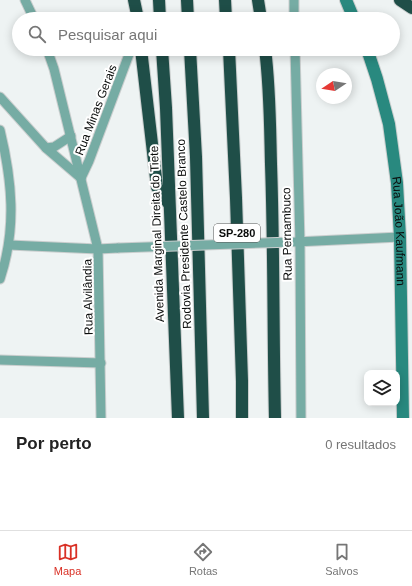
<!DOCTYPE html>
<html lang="pt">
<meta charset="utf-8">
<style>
body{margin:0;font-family:Arial,sans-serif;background:#f6f6f6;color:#222}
.controls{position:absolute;right:12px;bottom:12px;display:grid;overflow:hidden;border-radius:8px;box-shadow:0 2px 10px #0003}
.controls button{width:36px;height:36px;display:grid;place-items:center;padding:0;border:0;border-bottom:1px solid #e0e0e0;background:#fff;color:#222;font:20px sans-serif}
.compass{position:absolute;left:316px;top:68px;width:36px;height:36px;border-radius:50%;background:#fff;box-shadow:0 2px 10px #0003;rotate:258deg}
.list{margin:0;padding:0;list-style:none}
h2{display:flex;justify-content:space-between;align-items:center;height:52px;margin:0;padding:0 16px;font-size:17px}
h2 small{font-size:13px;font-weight:400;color:#767676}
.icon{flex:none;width:22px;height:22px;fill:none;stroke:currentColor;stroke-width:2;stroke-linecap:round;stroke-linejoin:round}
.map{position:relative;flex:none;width:412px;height:418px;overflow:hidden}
.search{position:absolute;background:#fff;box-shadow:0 2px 10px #0003;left:12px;right:12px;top:12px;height:44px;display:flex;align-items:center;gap:10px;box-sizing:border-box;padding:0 14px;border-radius:22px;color:#767676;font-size:15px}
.sheet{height:112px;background:#fff}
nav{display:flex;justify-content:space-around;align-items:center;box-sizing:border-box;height:56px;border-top:1px solid #e0e0e0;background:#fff;font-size:11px;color:#767676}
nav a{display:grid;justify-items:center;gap:2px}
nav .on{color:#d93025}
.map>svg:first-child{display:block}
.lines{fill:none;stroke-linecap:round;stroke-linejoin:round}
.minor-casing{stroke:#cacece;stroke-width:11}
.secondary-casing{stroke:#cacece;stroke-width:14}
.motorway-casing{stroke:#cacece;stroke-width:14}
.minor{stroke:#76aca4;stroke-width:9}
.secondary{stroke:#29897f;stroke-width:12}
.motorway{stroke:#1f4e48;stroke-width:12}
.minor-bridge-casing{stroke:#cacece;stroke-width:11;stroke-linecap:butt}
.minor-bridge{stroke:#76aca4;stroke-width:9}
.labels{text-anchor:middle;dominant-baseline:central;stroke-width:4;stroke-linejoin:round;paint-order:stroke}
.shield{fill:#fff;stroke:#545554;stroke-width:1}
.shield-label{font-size:11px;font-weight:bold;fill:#0a0c0b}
.street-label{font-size:12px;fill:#0a0c0b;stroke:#fff}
</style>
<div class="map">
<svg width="412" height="418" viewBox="0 0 412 418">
<rect width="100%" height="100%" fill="#eef3f3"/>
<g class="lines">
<!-- minor casing -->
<g class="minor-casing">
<g id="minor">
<polyline points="25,0 34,19"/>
<polyline points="294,0 294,19"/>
<polyline points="47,49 54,69 98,249 101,418"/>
<polyline points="295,49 300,243 301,418"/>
<polyline points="0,97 46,148 81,178"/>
<path d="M 0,130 C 12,180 17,228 0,279"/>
<polyline points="46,148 54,147 71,136"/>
<polyline points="81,178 89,161 131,49"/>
<polyline points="295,242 400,237"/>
<polyline points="9,245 98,249 118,248"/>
<polyline points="0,360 101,363"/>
</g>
</g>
<!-- secondary casing -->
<g class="secondary-casing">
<g id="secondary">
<polyline points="346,0 354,19"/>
<path id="s1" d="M 367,49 L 377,79 L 389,124 L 397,183 L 400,237 L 403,418"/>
</g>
</g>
<!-- motorway casing -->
<g class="motorway-casing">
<g id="motorway">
<polyline points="134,0 138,19"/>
<polyline points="159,0 160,19"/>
<polyline points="187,0 188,19"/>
<polyline points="225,0 226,19"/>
<polyline points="258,0 261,19"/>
<polyline points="400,0 412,8"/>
<polyline points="141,49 157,187 169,204"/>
<polyline points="162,49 166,108 178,418"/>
<polyline points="190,49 196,157 203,418"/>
<polyline points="229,49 236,198 242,381 242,418"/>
<path d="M 265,49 C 270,87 270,126 271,164 C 274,249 273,333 275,418"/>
</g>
</g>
<!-- minor -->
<use href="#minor" class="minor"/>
<!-- secondary -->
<use href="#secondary" class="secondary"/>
<!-- motorway -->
<use href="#motorway" class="motorway"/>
<!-- minor-bridge casing -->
<g class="minor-bridge-casing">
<polyline id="minor-bridge" points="118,248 292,242"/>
</g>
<!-- minor-bridge -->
<use href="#minor-bridge" class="minor-bridge"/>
</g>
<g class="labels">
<!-- shield labels -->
<rect class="shield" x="214" y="224" width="46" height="18" rx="3"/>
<g class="shield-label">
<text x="237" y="233">SP-280</text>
</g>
<!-- street labels -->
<g class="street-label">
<text transform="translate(96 110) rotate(-69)">Rua Minas Gerais</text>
<text stroke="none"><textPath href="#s1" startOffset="186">Rua João Kaufmann</textPath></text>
<text transform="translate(157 234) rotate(-92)">Avenida Marginal Direita do Tiete</text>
<text transform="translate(184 234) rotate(-92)">Rodovia Presidente Castelo Branco</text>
<text transform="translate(287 234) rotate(-91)">Rua Pernambuco</text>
<text transform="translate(88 297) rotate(-91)">Rua Alvilândia</text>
</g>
</g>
</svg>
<div class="controls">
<button><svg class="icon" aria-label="layers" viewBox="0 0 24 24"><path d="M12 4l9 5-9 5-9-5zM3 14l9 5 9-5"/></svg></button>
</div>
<svg class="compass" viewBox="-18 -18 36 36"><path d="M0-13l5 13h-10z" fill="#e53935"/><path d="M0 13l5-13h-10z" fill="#767676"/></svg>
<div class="search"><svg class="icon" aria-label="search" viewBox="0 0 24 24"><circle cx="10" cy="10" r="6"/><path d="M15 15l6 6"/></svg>Pesquisar aqui</div>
</div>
<section class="sheet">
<h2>Por perto<small>0 resultados</small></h2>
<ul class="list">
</ul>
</section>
<nav>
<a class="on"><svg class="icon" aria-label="map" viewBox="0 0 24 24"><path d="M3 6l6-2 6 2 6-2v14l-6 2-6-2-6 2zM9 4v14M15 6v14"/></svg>Mapa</a>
<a><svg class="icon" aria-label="directions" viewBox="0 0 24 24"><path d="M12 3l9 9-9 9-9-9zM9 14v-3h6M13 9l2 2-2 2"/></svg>Rotas</a>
<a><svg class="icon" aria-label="saved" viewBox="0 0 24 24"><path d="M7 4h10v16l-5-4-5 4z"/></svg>Salvos</a>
</nav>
